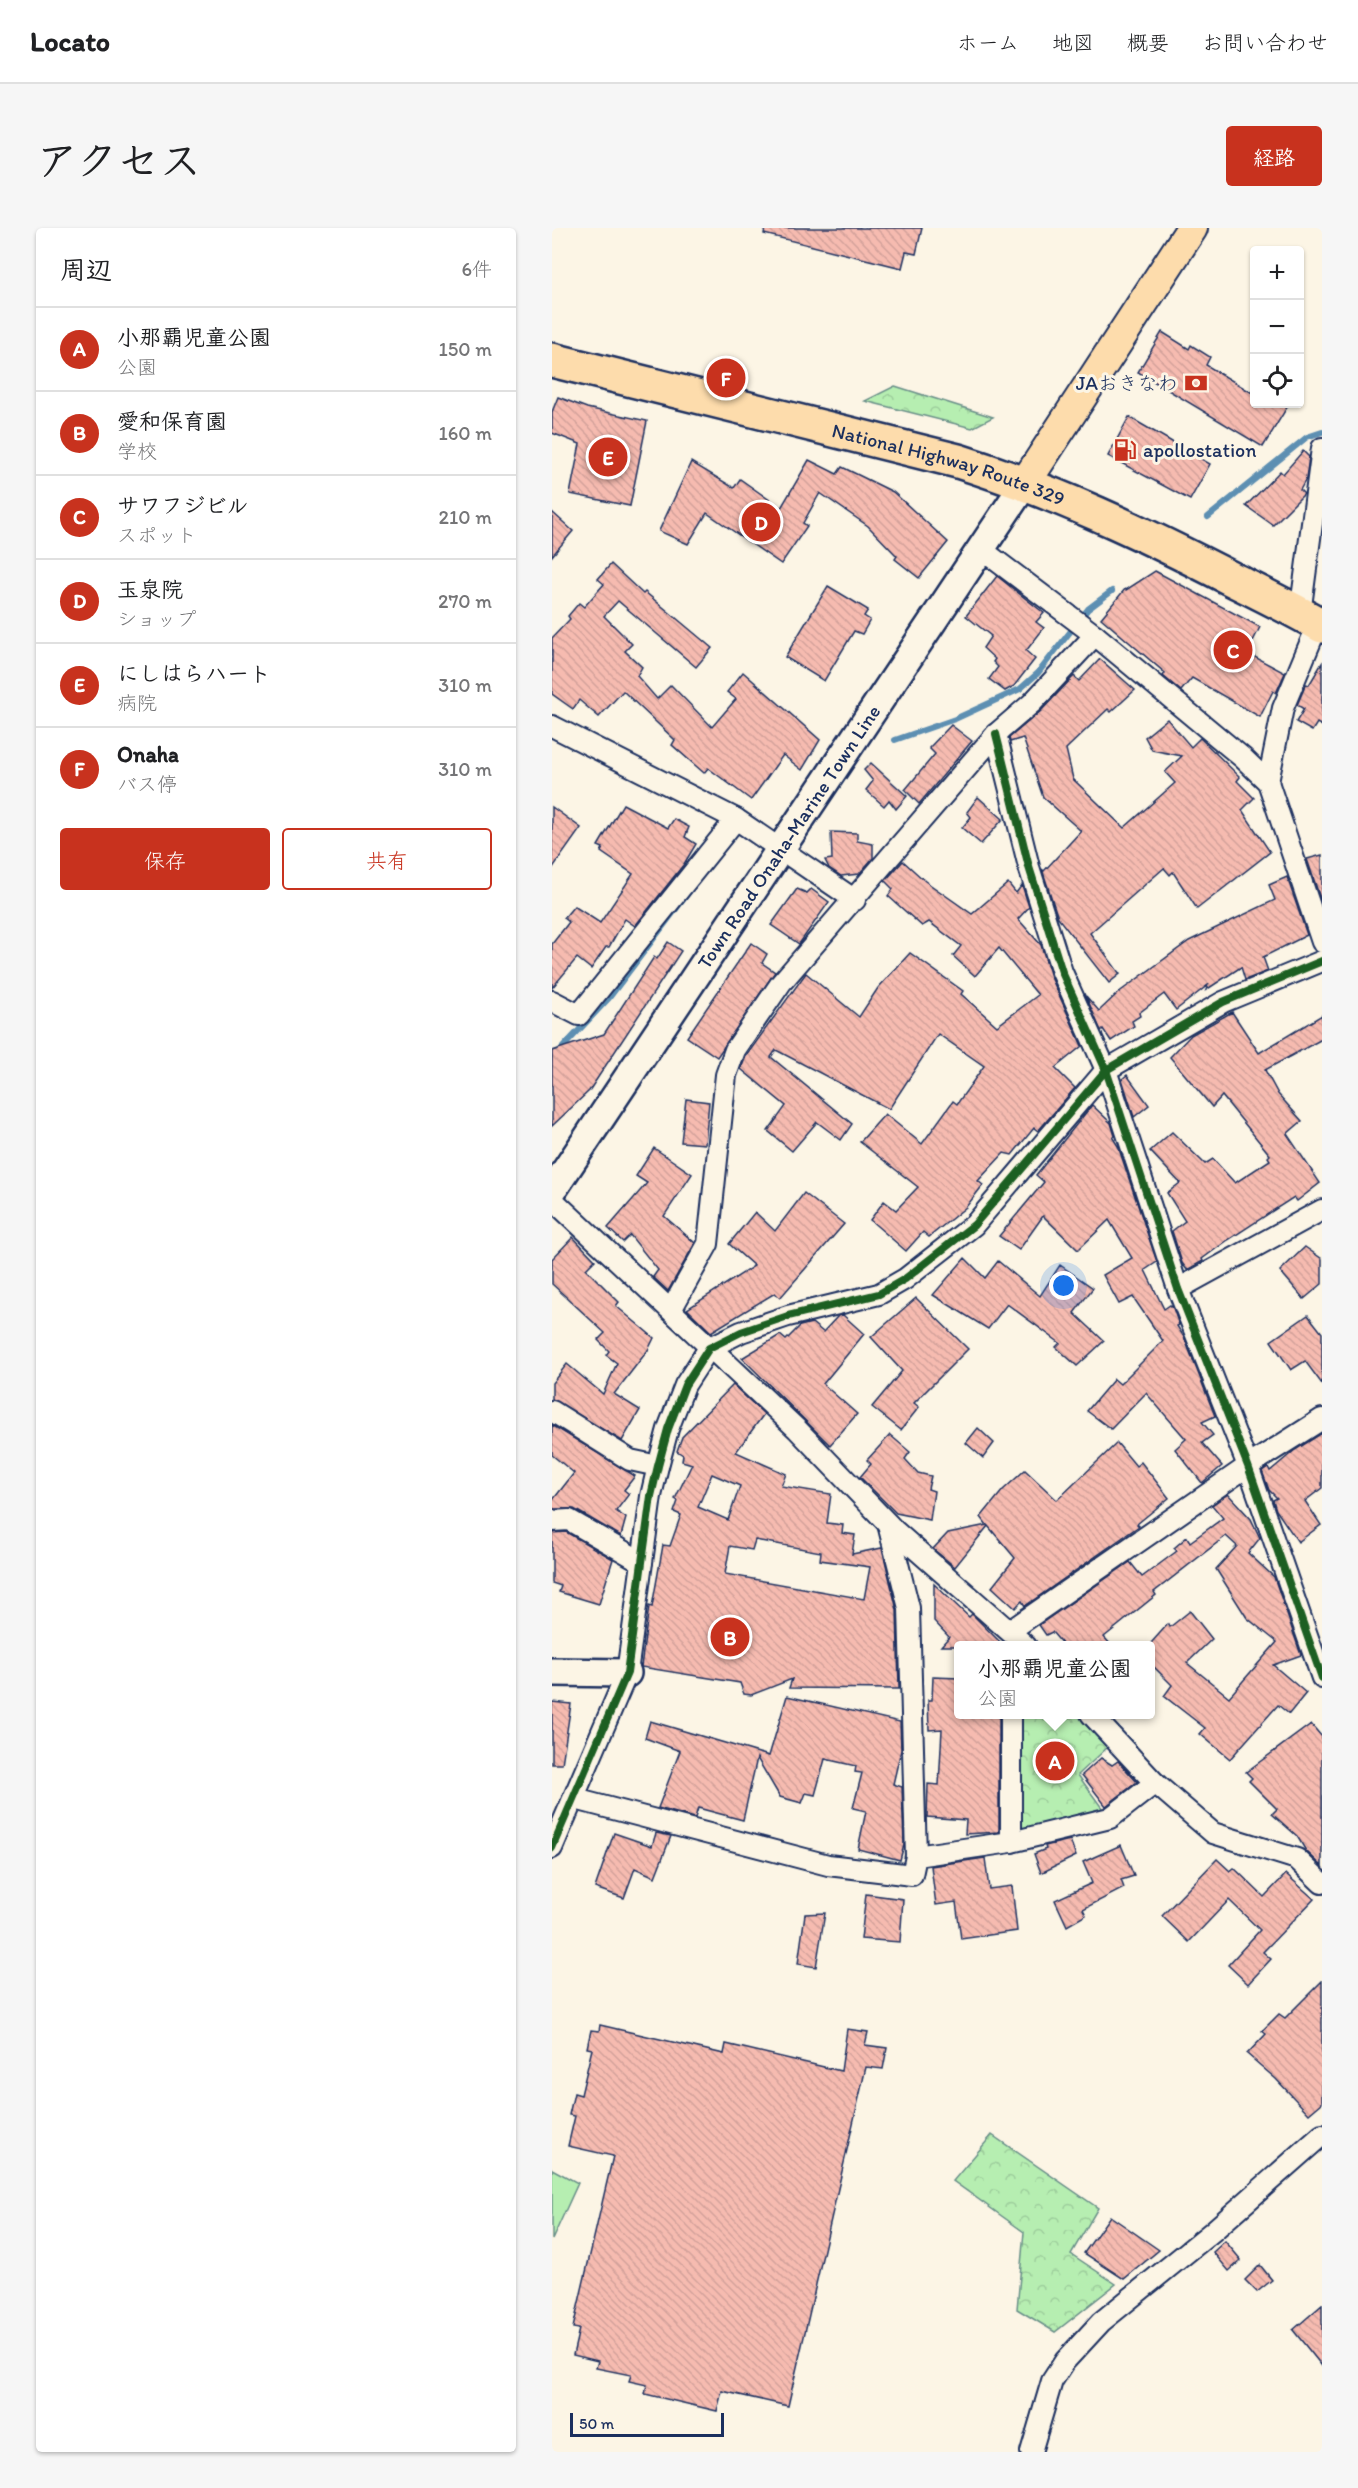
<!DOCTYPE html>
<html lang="ja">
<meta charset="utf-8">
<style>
body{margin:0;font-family:Itim,"Klee One",sans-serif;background:#f6f6f6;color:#202124}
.controls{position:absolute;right:18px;top:18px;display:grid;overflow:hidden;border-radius:6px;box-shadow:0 2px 4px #0004}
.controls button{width:54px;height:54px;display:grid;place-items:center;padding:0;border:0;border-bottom:2px solid #e0e0e0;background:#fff;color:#202124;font:30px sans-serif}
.scale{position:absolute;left:18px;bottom:15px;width:154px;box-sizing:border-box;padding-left:6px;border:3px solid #1b2f5e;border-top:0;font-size:16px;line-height:21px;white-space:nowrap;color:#1b2f5e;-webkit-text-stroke:4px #fcf5e5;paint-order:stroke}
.you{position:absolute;left:512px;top:1058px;width:21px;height:21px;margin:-15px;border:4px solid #fff;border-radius:50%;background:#1a73e8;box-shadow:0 0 0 9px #1a73e833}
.badge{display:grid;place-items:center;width:39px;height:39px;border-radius:50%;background:#c8321e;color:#fff;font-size:20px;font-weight:700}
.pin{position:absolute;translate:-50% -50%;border:3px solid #fff;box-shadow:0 2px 6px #0006}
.popup{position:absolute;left:402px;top:1413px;width:201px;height:78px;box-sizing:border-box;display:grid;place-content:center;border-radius:6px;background:#fff;filter:drop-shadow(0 2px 4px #0005);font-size:20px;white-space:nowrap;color:#757577}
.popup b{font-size:22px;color:#202124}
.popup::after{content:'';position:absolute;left:50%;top:100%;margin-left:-12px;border:12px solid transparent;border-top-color:#fff}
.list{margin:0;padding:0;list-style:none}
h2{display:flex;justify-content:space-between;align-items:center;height:78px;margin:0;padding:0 24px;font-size:26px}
h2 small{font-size:20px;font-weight:400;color:#757577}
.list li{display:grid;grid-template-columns:39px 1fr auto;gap:18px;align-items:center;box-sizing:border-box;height:84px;padding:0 24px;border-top:2px solid #e0e0e0}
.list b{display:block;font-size:22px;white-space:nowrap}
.list p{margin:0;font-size:20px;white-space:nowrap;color:#757577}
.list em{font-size:20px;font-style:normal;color:#757577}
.actions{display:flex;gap:12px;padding:18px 24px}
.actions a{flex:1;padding:14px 0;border:2px solid #c8321e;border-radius:6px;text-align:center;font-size:21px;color:#c8321e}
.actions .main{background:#c8321e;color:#fff}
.icon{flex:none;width:33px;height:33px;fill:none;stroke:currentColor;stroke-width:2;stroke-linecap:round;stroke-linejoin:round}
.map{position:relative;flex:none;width:770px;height:2224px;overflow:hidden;border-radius:6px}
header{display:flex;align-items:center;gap:36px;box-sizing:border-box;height:84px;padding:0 30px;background:#fff;border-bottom:2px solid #e0e0e0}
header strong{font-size:28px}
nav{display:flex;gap:33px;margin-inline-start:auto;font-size:21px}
.intro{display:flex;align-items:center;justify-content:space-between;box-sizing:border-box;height:144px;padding:0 36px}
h1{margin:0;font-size:42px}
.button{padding:15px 27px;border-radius:6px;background:#c8321e;color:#fff;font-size:21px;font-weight:700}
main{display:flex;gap:36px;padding:0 36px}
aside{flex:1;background:#fff;border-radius:6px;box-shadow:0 2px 4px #0004}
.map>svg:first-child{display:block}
.green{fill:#b6eeb1;stroke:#688e88;stroke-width:1.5}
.forest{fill:url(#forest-crowns);stroke:#688e88;stroke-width:1.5}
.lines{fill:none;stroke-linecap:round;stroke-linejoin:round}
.stream{stroke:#5d8fb2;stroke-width:6}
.building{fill:url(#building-back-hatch);stroke:#1b2f5e;stroke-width:1.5;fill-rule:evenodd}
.street-casing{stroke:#1b2f5e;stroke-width:24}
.secondary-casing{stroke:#1b2f5e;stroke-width:32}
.primary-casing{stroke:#1b2f5e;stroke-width:34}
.highway-casing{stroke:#1b2f5e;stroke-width:38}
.street{stroke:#fcf5e5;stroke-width:20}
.secondary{stroke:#fcf5e5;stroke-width:27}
.primary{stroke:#fddcac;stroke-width:30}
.highway{stroke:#fddcac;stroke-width:33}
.cycleway-casing{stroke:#fcf5e5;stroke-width:11}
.cycleway{stroke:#1b5e20;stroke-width:8}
.labels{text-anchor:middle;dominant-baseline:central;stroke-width:6;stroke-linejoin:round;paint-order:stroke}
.poi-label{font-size:20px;fill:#1b2f5e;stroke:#fcf5e5;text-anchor:end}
.street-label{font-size:20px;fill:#1b2f5e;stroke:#fcf5e5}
</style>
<header>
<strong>Locato</strong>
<nav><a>ホーム</a><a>地図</a><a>概要</a><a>お問い合わせ</a></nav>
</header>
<div class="intro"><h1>アクセス</h1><a class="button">経路</a></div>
<main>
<aside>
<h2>周辺<small>6件</small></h2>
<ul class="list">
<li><span class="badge">A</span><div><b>小那覇児童公園</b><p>公園</p></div><em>150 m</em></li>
<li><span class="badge">B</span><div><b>愛和保育園</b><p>学校</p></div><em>160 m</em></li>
<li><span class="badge">C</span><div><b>サワフジビル</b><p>スポット</p></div><em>210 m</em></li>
<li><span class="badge">D</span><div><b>玉泉院</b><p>ショップ</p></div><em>270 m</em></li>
<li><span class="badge">E</span><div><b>にしはらハート</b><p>病院</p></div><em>310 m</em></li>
<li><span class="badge">F</span><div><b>Onaha</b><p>バス停</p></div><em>310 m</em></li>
</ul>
<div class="actions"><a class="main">保存</a><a>共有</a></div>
</aside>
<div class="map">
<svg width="770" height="2224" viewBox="0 0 770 2224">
<defs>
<pattern id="forest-crowns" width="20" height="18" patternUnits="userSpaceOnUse" patternTransform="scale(1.5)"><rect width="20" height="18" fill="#b6eeb1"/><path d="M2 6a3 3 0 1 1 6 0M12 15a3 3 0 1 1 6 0" fill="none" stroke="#9ccc9b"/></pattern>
<pattern id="building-back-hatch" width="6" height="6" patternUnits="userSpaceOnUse" patternTransform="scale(1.5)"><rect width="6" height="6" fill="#f6bbb0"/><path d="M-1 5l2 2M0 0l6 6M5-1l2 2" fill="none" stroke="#d2a19a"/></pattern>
</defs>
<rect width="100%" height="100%" fill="#fcf5e5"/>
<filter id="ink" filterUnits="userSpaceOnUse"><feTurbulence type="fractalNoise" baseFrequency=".0167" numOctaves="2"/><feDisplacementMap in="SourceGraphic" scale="12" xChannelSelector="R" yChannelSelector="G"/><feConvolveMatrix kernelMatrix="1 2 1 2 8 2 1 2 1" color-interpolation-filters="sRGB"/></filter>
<g filter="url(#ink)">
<!-- green -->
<polygon class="green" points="0,1941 26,1955 0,2012"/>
<!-- forest -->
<g class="forest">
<polygon points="343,158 441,189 420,200 313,173"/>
<polygon points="465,1487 526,1487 557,1518 526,1547 553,1584 464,1607"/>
<polygon points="440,1907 546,1980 519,2026 564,2056 503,2104 465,2081 472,2004 401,1953"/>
</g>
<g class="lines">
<!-- stream -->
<g class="stream">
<polyline points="656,289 755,209 770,204"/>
<polyline points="343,512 403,491 468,461 486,445 536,381 560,363"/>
<polyline points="0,831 57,770 137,664"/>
</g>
</g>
<!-- building -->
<g class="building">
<polygon points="213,0 370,0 364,26 354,24 350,40 212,6"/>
<polygon points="610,104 637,121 639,117 658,129 654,137 702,166 702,176 737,176 711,219 586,144"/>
<polygon points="6,169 35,180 95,193 78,278 18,266 28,216 0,205 0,184"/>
<polygon points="577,189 658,236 638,272 556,228"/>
<polygon points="751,223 757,229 754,251 748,262 752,266 721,297 694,278 728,243 731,246"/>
<polygon points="257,232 285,246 290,239 341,264 396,314 367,350 343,331 345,328 316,298 268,265 251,295 255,298 229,336 155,285 136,316 107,303 139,234 182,260 188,251 229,280"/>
<polygon points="0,284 21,303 0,328"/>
<polygon points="59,336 91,366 93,364 160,420 144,439 66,373 52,388 80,416 73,423 90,439 85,448 105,471 119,457 160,499 184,471 175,464 191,444 268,512 250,542 231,527 199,572 156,540 152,545 120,517 123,512 71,463 47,489 27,472 21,481 0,466 0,410 18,391 16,388 27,375 32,379 52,356 46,351"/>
<polygon points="603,343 708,399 695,425 733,445 724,465 721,463 708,489 640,450 629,463 611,448 613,445 549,390 573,361 574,362"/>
<polygon points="445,348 492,385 484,394 492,400 474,423 483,431 462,458 453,463 437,451 446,439 441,434 443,431 431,420 439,408 414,388"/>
<polygon points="276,358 316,382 312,388 318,392 310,406 302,403 272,453 233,429"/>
<polygon points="548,431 583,462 559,484 556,481 514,521 521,551 572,600 623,555 613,544 630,528 600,522 593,509 615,491 639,519 648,510 688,549 685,553 702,570 690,582 718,624 645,681 621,644 618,647 612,640 538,705 568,746 557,755 506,690 490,641 492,643 529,603 491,569 471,510 458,514 457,510 489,483 522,448 527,453"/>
<polygon points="770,435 770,498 765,495 760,503 744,494 752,481 745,477 754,456 757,457"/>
<polygon points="399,497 420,513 367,576 353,562 383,526 377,520"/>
<polygon points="319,535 355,568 344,581 337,572 332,578 314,562 321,553 312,542"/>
<polygon points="426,569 451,591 429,616 410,600 419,589 415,584"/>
<polygon points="71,576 116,600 122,591 137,599 133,609 144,616 132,636 83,698 73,691 57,719 54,719 39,741 25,730 0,760 0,716 17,694 12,690 22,678 48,695 81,646 49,624 51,620 46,618"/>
<polygon points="0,579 29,600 0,641"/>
<polygon points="279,604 305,605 305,613 321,616 321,630 307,646 289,648 277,640 273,632 280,631"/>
<polygon points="770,627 770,676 755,631"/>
<polygon points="351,633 373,653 420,686 456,655 464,665 470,657 477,679 466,691 489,717 499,749 530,818 503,840 523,860 486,903 482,900 460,927 452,925 426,953 431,957 414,979 377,1009 371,1004 354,1023 318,992 332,973 344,982 366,959 308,914 333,886 370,916 401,873 405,876 432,838 386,806 337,881 224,822 219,829 300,896 289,912 265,894 240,923 216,903 234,878 189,841 194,828 254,745 307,789 326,760 358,725 411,763 409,766 445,798 486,767 447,720 423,748 401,728 409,718 377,694 370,698 336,668 341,661 333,653"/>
<polygon points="735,649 755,707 711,729 716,743 693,752 689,739 654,762 656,757 624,782 612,766 587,785 588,788 580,793 582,798 559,813 551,801 549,803 534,768 547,783 566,765 637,713 723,672 717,657"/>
<polygon points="245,661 255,665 259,661 277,674 247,716 219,697"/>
<polygon points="116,714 129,723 37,863 0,898 0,823 52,806 102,729 105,731"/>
<polygon points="199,715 215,726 210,735 223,744 165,829 135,809"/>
<polygon points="680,784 707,825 770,787 770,811 713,842 726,866 750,893 735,906 768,955 745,973 742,969 676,1012 650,1031 651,1033 635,1042 630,1035 620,1003 633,993 615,965 628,955 598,923 620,904 653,936 661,931 683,955 718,932 716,929 718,927 670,868 660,879 618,829 639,807"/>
<polygon points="575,847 597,877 582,889 570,851"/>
<polygon points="134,871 157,874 153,916 129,914"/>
<polygon points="540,877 559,895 563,908 561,910 566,918 605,1034 593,1042 612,1081 618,1077 621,1080 627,1097 625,1098 632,1109 663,1188 650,1194 661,1207 650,1215 670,1238 650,1255 623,1221 634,1211 594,1165 559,1201 535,1183 562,1151 568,1156 611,1113 581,1069 567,1076 551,1047 580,1030 557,992 526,1022 491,988 467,1022 447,1008 492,954 484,947"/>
<polygon points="102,920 140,946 112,988 143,1015 116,1063 101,1049 106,1042 78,1007 71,1014 56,1000 95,955 84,948"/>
<polygon points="252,965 292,996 228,1070 223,1065 159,1104 135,1081 202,1038 177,1016 203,984 223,1003"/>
<polygon points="21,1009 43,1032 34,1041 67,1074 64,1078 102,1110 96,1122 62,1166 88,1182 70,1213 0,1171 0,1155 15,1136 51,1166 65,1135 54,1127 57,1123 46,1112 53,1105 0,1056 0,1031"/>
<polygon points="753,1019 770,1031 770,1056 752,1071 728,1043"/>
<polygon points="413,1030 433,1050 446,1033 488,1068 508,1037 541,1060 522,1085 552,1113 525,1138 504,1119 508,1115 455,1076 436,1101 381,1067"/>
<polygon points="364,1070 416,1121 362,1175 367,1179 349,1202 320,1179 350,1143 319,1109"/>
<polygon points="291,1087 312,1106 271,1156 305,1186 278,1217 190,1130 228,1107 234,1112 248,1098 260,1095 271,1104 286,1088"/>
<polygon points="756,1087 770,1105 770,1156 753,1133 739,1142 719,1113"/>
<path d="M 181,1157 L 212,1186 L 184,1224 L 234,1246 L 229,1258 L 279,1266 L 275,1295 L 291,1297 L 290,1305 L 303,1307 L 300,1326 L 330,1320 L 345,1382 L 347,1461 L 237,1460 L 240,1451 L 199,1467 L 192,1466 L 188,1455 L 89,1439 L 97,1378 L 100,1379 L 111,1317 L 118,1318 L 129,1287 L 122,1284 L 126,1273 L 123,1271 L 140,1236 L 130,1233 L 131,1227 L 125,1223 L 130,1209 ZM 160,1246 L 188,1258 L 176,1292 L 146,1279 ZM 203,1312 L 269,1324 L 268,1332 L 318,1339 L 312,1371 L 173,1346 L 178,1318 L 200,1322 Z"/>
<polygon points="0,1197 83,1248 72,1262 77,1266 64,1283 74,1290 69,1308 22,1281 0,1281 0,1273 22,1245 0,1227"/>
<polygon points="426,1200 442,1215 431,1230 414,1215"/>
<polygon points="770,1205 770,1260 753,1273 769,1297 746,1314 724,1282 721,1272 725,1270 717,1262 710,1243 716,1239 718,1243 743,1222"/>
<polygon points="338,1207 358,1224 353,1231 366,1245 379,1248 376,1261 382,1263 378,1292 344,1285 308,1249 319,1236 315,1232"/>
<polygon points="565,1215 584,1238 589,1234 617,1270 585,1296 587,1298 473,1378 470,1373 463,1380 440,1359 463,1330 436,1298 403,1339 381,1321 396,1305 435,1297 429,1289 451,1262 473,1242 505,1272"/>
<polygon points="676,1266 699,1291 708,1310 696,1325 722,1349 749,1427 721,1437 754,1465 737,1486 726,1477 678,1531 648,1506 653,1500 612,1468 620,1457 599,1436 599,1415 616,1396 618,1399 638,1383 660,1411 635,1435 677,1469 725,1414 695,1390 664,1341 685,1318 674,1308 602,1364 604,1367 552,1409 560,1418 512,1418 500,1404 494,1407 487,1397 578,1334 590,1349 625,1323 622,1320 635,1309 638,1314 671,1290 660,1277"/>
<polygon points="14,1304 61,1331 47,1376 7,1364 9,1358 0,1355 0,1305"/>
<polygon points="382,1356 417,1389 420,1386 452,1418 389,1418 397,1409 382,1393"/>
<polygon points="381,1449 407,1450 407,1486 447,1486 447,1604 413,1606 414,1592 375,1589 376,1556 387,1557 390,1501 377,1502 376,1472 380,1472"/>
<polygon points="235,1468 348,1494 349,1522 341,1556 350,1559 352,1617 348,1632 306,1621 314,1583 301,1580 310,1545 303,1544 304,1538 273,1531 263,1567 254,1565 250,1575 228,1569 205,1530 191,1592 146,1580 143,1590 106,1580 128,1523 93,1510 98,1493 217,1528"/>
<polygon points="0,1474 19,1476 10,1536 0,1536"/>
<polygon points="759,1496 770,1509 770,1638 754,1623 745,1608 720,1586 725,1581 697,1553 700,1550 694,1544"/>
<polygon points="549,1530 560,1537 566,1533 585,1554 554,1578 530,1547"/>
<polygon points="62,1605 100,1618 104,1605 119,1608 103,1649 83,1640 72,1670 43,1660"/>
<polygon points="518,1612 524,1628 489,1645 482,1626 494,1621 493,1618"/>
<polygon points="569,1617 582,1648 569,1652 572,1660 531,1681 534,1687 515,1698 503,1672 540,1655 531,1634"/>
<polygon points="433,1630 437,1661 460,1658 465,1703 409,1711 404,1674 384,1677 379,1638"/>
<polygon points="665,1631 678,1643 682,1640 712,1669 734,1646 762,1671 711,1724 719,1731 696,1756 676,1737 708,1702 677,1672 637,1714 610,1688"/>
<polygon points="314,1666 351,1671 348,1714 309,1711"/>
<polygon points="273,1685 264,1739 246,1736 253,1686"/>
<polygon points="770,1753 770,1875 757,1886 724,1851 695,1826 714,1806 710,1803 727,1786 733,1790"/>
<polygon points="48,1797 172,1826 174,1816 289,1843 295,1801 316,1804 313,1817 335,1820 331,1841 314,1839 236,2178 170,2163 165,2183 93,2166 95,2157 77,2153 79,2147 44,2140 46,2133 21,2127 27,2101 21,2100 61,1928 16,1918 23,1888 17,1887 22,1865 29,1867 40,1821 35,1820 39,1802 47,1803"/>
<polygon points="558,1988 607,2022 572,2051 532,2025"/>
<polygon points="673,2013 689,2032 677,2043 661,2024"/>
<polygon points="708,2037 720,2052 705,2064 693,2052"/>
<polygon points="770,2077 770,2138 741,2102"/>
</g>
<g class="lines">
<!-- street casing -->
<g class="street-casing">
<g id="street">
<polyline points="429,321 543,407 691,530 716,554 770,714"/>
<polyline points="748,386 770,220"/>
<polyline points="0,498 184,591 303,672"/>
<polyline points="444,506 477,639 510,744 554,842 626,1061 696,1238 770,1450"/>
<polyline points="716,554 731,480 766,396"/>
<polyline points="0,773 27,787 184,591"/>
<polyline points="0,971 245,1201 342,1302 474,1418"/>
<polyline points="626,1061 770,982"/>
<polyline points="119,1082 156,1016 174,847 183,822 229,755 444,506 480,475 543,407"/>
<polyline points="0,1183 78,1232 106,1238"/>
<polyline points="0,1293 17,1292 90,1334"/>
<polyline points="336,1296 357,1380 364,1628"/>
<polyline points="459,1402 696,1238 770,1191"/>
<polyline points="539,1486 603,1555 661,1605 745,1631 770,1655"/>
<polyline points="23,1571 276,1637 360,1647 364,1628 459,1614 558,1590 603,1555"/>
<polyline points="459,1614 459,1486"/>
<polyline points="0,1620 75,1445 99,1268 106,1238 116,1201 133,1157 157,1120 189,1104 236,1088 327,1066 353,1051 422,997 554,842 671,774 770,733"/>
<polyline points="479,2224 500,2153 513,2133 549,2094 660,2004 770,1907"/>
</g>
</g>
<!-- secondary casing -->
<g class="secondary-casing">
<g id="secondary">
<path id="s1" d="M 0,963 L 473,255"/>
<polyline points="0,1444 75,1445"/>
</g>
</g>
<!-- primary casing -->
<g class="primary-casing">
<polyline id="primary" points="473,255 640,0"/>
</g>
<!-- highway casing -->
<g class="highway-casing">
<g id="highway">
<path id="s2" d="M 0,132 L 406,233 C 502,263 591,305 680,351 C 710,366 741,381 770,398"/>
</g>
</g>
<!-- street -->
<use href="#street" class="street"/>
<!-- secondary -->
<use href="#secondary" class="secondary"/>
<!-- primary -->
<use href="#primary" class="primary"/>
<!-- highway -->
<use href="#highway" class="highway"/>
<!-- cycleway casing -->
<g class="cycleway-casing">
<g id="cycleway">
<polyline points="444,506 477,639 510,744 554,842 626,1061 696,1238 770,1450"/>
<polyline points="0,1620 75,1445 99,1268 106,1238 116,1201 133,1157 157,1120 189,1104 236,1088 327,1066 353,1051 422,997 554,842 671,774 770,733"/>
</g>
</g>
<!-- cycleway -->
<use href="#cycleway" class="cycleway"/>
</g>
</g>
<!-- icons -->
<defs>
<g id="bank-bare" transform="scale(1.8)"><path d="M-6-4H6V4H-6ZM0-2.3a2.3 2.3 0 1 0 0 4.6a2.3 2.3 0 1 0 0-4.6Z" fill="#c8321e" stroke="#fcf5e5" stroke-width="2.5" paint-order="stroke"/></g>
<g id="fuel-bare" transform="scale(1.8)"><path d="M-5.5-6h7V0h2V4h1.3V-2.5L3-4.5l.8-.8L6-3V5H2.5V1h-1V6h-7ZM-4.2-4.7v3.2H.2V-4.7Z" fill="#c8321e" stroke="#fcf5e5" stroke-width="2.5" paint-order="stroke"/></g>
</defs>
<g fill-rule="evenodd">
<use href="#bank-bare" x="644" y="155"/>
<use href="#fuel-bare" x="573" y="222"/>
</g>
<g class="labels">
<!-- poi labels -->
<g class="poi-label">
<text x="626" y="155">JAおきなわ</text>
<text x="591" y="222" text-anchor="start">apollostation</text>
</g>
<!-- street labels -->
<g class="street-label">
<text stroke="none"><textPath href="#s2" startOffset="410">National Highway Route 329</textPath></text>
<text stroke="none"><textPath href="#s1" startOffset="426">Town Road Onaha-Marine Town Line</textPath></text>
</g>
</g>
</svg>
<div class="controls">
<button>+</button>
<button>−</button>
<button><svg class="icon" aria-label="locate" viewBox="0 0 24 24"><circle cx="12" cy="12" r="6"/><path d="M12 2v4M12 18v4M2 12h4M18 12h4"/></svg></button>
</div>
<div class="scale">50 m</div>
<div class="you"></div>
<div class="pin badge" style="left:503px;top:1533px">A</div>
<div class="popup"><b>小那覇児童公園</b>公園</div>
<div class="pin badge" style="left:178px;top:1409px">B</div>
<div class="pin badge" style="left:681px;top:422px">C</div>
<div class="pin badge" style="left:209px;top:294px">D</div>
<div class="pin badge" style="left:56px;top:229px">E</div>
<div class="pin badge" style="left:174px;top:150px">F</div>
</div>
</main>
